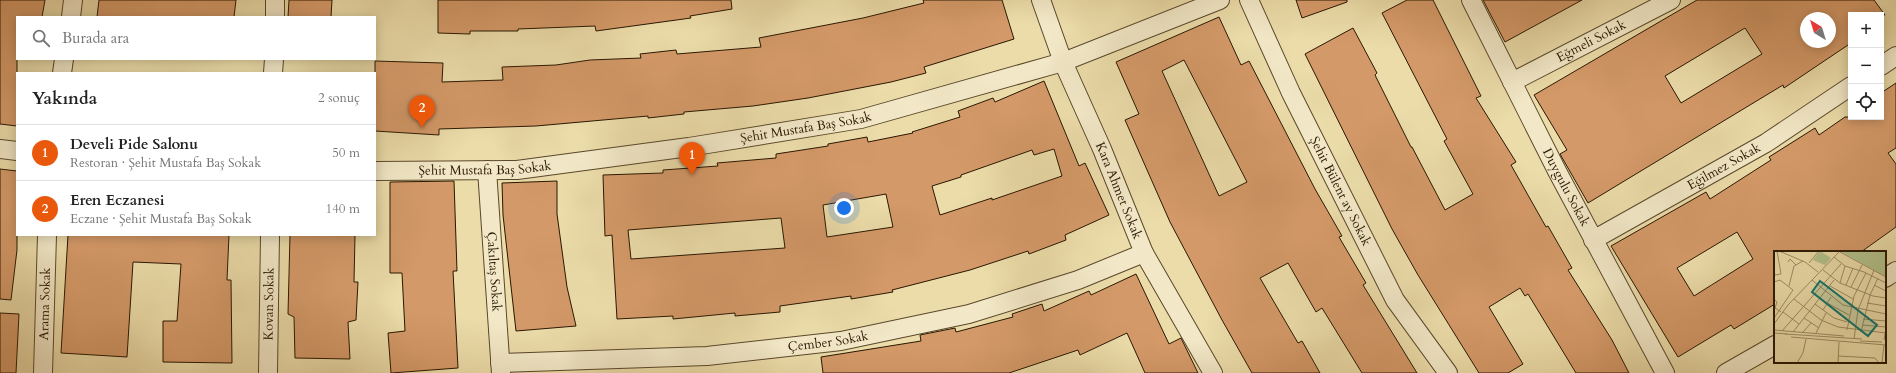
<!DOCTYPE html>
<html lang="tr">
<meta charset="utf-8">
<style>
body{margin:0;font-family:Cardo,serif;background:#f6f6f6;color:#222}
.controls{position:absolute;right:12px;top:12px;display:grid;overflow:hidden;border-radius:0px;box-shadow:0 2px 10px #0003}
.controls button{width:36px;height:36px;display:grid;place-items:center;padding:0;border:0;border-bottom:1px solid #e0e0e0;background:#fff;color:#222;font:20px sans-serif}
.compass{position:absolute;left:1800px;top:12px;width:36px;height:36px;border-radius:50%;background:#fff;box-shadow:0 2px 10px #0003;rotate:322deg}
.you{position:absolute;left:844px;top:208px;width:14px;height:14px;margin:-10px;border:3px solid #fff;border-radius:50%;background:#1a73e8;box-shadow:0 0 0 6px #1a73e833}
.badge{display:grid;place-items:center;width:26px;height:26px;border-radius:50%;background:#ea580c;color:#fff;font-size:13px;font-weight:700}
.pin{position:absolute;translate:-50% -33px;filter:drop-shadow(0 1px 2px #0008)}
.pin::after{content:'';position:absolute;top:21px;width:14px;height:12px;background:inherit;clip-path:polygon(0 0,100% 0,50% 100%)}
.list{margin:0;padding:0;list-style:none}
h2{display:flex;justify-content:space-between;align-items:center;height:52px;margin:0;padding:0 16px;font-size:17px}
h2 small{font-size:13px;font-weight:400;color:#767676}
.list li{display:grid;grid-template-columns:26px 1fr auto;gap:12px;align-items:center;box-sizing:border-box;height:56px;padding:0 16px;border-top:1px solid #e0e0e0}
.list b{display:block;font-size:15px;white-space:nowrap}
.list p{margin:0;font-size:13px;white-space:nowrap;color:#767676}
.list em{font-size:13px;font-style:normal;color:#767676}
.icon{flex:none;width:22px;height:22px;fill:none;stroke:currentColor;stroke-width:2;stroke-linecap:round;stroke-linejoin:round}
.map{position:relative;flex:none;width:1896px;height:373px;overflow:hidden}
.search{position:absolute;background:#fff;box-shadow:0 2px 10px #0003;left:16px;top:16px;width:360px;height:44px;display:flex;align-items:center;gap:10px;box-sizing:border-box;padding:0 14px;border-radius:0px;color:#767676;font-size:15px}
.panel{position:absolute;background:#fff;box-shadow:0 2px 10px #0003;left:16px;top:72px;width:360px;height:164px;border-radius:0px}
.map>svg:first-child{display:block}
.building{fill:#d49968;stroke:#291701;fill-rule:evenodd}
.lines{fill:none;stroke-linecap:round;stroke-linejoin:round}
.minor-casing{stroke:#5a482b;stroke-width:20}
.minor{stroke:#f2e8c7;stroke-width:18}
.labels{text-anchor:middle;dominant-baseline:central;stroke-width:3;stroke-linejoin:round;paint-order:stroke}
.street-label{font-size:13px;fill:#291701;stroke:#f2e8c7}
.inset-road{fill:none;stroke:#9d8d66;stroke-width:1}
.view{fill:#0f766e;fill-opacity:0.15;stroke:#0f766e;stroke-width:2}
.inset-edge{fill:none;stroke:#291701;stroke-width:2}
</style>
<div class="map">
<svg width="1896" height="373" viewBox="0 0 1896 373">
<rect width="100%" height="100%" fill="#ebdca9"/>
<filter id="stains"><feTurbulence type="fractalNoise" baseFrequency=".005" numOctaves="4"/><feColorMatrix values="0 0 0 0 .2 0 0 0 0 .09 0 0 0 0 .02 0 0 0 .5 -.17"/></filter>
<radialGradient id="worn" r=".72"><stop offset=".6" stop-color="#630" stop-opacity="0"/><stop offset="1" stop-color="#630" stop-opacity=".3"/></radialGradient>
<!-- building -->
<g class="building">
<polygon points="0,0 45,0 42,17 17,17 17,126 0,124"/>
<polygon points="99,0 236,0 234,17 97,17"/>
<polygon points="289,0 332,0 331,17 288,17"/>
<polygon points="438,0 731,0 732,9 690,16 691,18 596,31 595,26 518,29 518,31 470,31 470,34 438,33"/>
<polygon points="923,0 1002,0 1014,39 924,67 926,73 891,82 808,98 753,106 684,112 684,114 648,118 648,116 536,126 439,129 439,135 375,131 375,61 443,63 442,82 503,80 502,67 556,65 590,60 641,58 640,54 676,50 677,54 761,47 759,38 863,18 924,3"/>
<polygon points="1296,0 1347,0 1347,2 1302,18"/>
<polygon points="1407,0 1433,0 1481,96 1476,98 1516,162 1511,165 1546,227 1548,226 1572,268 1568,270 1612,340 1629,373 1576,373 1528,294 1525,296 1520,288 1489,307 1523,364 1508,373 1479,373 1418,275 1392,229 1305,54 1353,28 1377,73 1375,75 1411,147 1412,147 1445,210 1473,194 1444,141 1447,139 1382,13"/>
<polygon points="1483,0 1582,0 1505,42"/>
<path d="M 1697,0 L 1874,0 L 1885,15 L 1851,15 L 1851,43 L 1784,88 L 1783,85 L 1588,203 L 1560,154 L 1567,150 L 1534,95 ZM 1806,18 L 1830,18 L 1830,42 L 1806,42 ZM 1745,28 L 1762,54 L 1681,103 L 1665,76 Z"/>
<path d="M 1219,17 L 1241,65 L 1249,61 L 1315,189 L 1342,236 L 1339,237 L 1366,283 L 1363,285 L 1417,373 L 1362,373 L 1322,308 L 1316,312 L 1288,263 L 1260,278 L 1298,343 L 1302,341 L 1320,373 L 1252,373 L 1222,320 L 1170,222 L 1125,120 L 1139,114 L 1116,62 ZM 1184,60 L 1247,182 L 1219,196 L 1162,71 Z"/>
<path d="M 1044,81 L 1079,166 L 1085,163 L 1109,215 L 1065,235 L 1066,240 L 1029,254 L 1028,251 L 970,270 L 892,290 L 893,292 L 851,299 L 851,296 L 780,306 L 780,312 L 735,316 L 735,313 L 673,319 L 673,316 L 617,319 L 612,235 L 605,236 L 603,175 L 663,173 L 663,170 L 718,166 L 717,163 L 776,158 L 776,154 L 828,146 L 828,144 L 867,137 L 868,142 L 913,133 L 912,132 L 960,117 L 958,111 L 993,98 L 995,102 ZM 1054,149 L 1062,176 L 992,200 L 992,198 L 940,215 L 932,186 L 961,177 L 961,175 L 1032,150 L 1034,155 ZM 886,194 L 893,227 L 827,237 L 823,205 ZM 781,218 L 785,248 L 631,259 L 628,230 Z"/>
<path d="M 1896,83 L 1896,148 L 1888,153 L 1896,164 L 1896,227 L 1861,252 L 1775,252 L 1775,304 L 1734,329 L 1731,325 L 1678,357 L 1611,246 L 1706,192 L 1710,199 L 1771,160 L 1769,157 L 1815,128 L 1819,135 L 1845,117 L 1881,117 L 1881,93 ZM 1737,232 L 1753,259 L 1694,296 L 1677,268 Z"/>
<polygon points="0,169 17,171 17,250 11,300 0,299"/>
<polygon points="454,181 457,271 453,271 458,368 391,373 388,333 405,331 402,273 390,273 390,182"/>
<polygon points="557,181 557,214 567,287 576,326 516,331 503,215 502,183"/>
<polygon points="68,235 229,235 227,280 231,280 232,363 163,362 163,321 177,321 181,264 133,262 127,357 61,353"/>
<polygon points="290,235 355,235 354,282 358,282 356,320 348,322 350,359 295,358 294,317 288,314"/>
<polygon points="1136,274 1169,344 1181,338 1198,373 1145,373 1127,333 1080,355 1078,350 1009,373 823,373 821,357 921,341 920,335 955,328 956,332 1013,317 1012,314 1042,304 1044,311 1089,291 1091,295"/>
<polygon points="0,313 19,314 16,373 0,373"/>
</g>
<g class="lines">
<!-- minor casing -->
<g class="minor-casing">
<g id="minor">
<path id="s1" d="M 1041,0 L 1063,62 L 1102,149 L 1144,253 L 1213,373"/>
<path id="s2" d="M 1249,0 L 1291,93 L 1395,300 L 1448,373"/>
<path id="s3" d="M 1471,0 L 1557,171 L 1665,373"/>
<polyline points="71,17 73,0"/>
<polyline points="275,17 275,0"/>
<polyline points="1881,66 1896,56"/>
<polyline points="62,73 64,59"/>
<polyline points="273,73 274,59"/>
<path id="s4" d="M 1512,82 L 1671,0"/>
<polyline points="0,149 17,151"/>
<path id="s5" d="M 487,170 L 501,373"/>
<path id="s6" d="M 375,171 L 517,170 L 689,147 L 861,119 L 1063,62 L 1220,0"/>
<path id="s7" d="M 1593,240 L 1766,143 L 1851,86"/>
<polyline points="1885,278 1896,271"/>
<path id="s8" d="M 500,363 L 707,356 L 841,341 L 969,314 L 1078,280 L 1144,253"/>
<path id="s9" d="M 43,373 L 47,235"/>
<path id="s10" d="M 268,373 L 270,235"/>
<polyline points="1726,373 1775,345"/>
</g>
</g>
<!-- minor -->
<use href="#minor" class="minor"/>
</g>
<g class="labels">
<!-- street labels -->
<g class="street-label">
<text stroke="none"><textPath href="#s4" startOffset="89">Eğmeli Sokak</textPath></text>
<text stroke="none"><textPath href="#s6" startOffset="434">Şehit Mustafa Baş Sokak</textPath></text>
<text stroke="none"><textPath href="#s7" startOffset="150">Eğilmez Sokak</textPath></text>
<text stroke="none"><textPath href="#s6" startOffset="110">Şehit Mustafa Baş Sokak</textPath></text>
<text stroke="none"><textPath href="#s3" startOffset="210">Duygulu Sokak</textPath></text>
<text stroke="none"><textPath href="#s1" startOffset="206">Kara Ahmet Sokak</textPath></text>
<text stroke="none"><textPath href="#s2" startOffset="212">Şehit Bülent ay Sokak</textPath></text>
<text stroke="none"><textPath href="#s5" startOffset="102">Çakıltaş Sokak</textPath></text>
<text stroke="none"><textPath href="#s9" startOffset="69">Arama Sokak</textPath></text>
<text stroke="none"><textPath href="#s10" startOffset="69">Kovan Sokak</textPath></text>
<text stroke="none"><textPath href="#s8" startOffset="329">Çember Sokak</textPath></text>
</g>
</g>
<!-- overview -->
<g transform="translate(1774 251)">
<rect width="112" height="112" fill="#ebdca9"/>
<path d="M 46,0 L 57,7 L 51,14 L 39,9 ZM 66,0 L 112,0 L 112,26 Z" fill="#b2c28c"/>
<path class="inset-road" d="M 5,0 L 31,11 L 44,21M 66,1 L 112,26M 60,6 L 71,15 L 90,21 L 112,32M 14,11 L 16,8 L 22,14M 35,12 L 45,0M 49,19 L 66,32 L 99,45 L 112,47M 0,20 L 1,24 L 7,23 L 3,0M 38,29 L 69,54 L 112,63M 0,31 L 6,29 L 19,39 L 0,67M 66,32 L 71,15M 72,34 L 79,17M 100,34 L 112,40M 15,35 L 20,15 L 29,10M 56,35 L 79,48M 77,36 L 88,14M 0,48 L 3,51 L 1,57 L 7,61M 20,48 L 47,69 L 64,76 L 112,82M 53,52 L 75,64M 93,52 L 112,55M 41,53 L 60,67 L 73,71M 49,59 L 57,46M 9,61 L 25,73M 30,67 L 45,77M 89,68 L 112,70M 0,73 L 14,54 L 66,0M 88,74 L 112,76M 0,79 L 70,85M 73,79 L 80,45 L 92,22M 8,80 L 67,13M 19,81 L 60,29M 29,81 L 37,72M 87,81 L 96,44 L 104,27M 0,82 L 13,83M 42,82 L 52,62M 11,83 L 88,88M 17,86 L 112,94M 80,88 L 84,59 L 100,19M 110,89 L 112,77M 86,90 L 108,91M 64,105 L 101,107 L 105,112M 108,111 L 110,94M 23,112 L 29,102 L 32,88M 64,112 L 65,91"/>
<path class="view" d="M 46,30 L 103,74 L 94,85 L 38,41 Z"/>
<rect width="112" height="112" class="inset-edge"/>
</g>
<rect width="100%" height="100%" filter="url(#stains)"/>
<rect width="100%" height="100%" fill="url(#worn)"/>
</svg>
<div class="controls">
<button>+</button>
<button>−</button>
<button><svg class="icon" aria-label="locate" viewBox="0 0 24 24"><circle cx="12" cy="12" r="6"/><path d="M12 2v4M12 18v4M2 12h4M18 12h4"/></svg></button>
</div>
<svg class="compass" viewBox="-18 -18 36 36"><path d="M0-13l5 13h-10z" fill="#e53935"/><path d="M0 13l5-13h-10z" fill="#767676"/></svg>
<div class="you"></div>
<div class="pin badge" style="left:692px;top:175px">1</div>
<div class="pin badge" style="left:422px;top:128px">2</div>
<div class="search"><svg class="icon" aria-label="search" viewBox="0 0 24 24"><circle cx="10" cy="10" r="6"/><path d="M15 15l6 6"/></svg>Burada ara</div>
<section class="panel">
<h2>Yakında<small>2 sonuç</small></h2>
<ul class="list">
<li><span class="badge">1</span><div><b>Develi Pide Salonu</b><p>Restoran · Şehit Mustafa Baş Sokak</p></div><em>50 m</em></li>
<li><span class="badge">2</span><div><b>Eren Eczanesi</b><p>Eczane · Şehit Mustafa Baş Sokak</p></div><em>140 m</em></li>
</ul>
</section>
</div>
